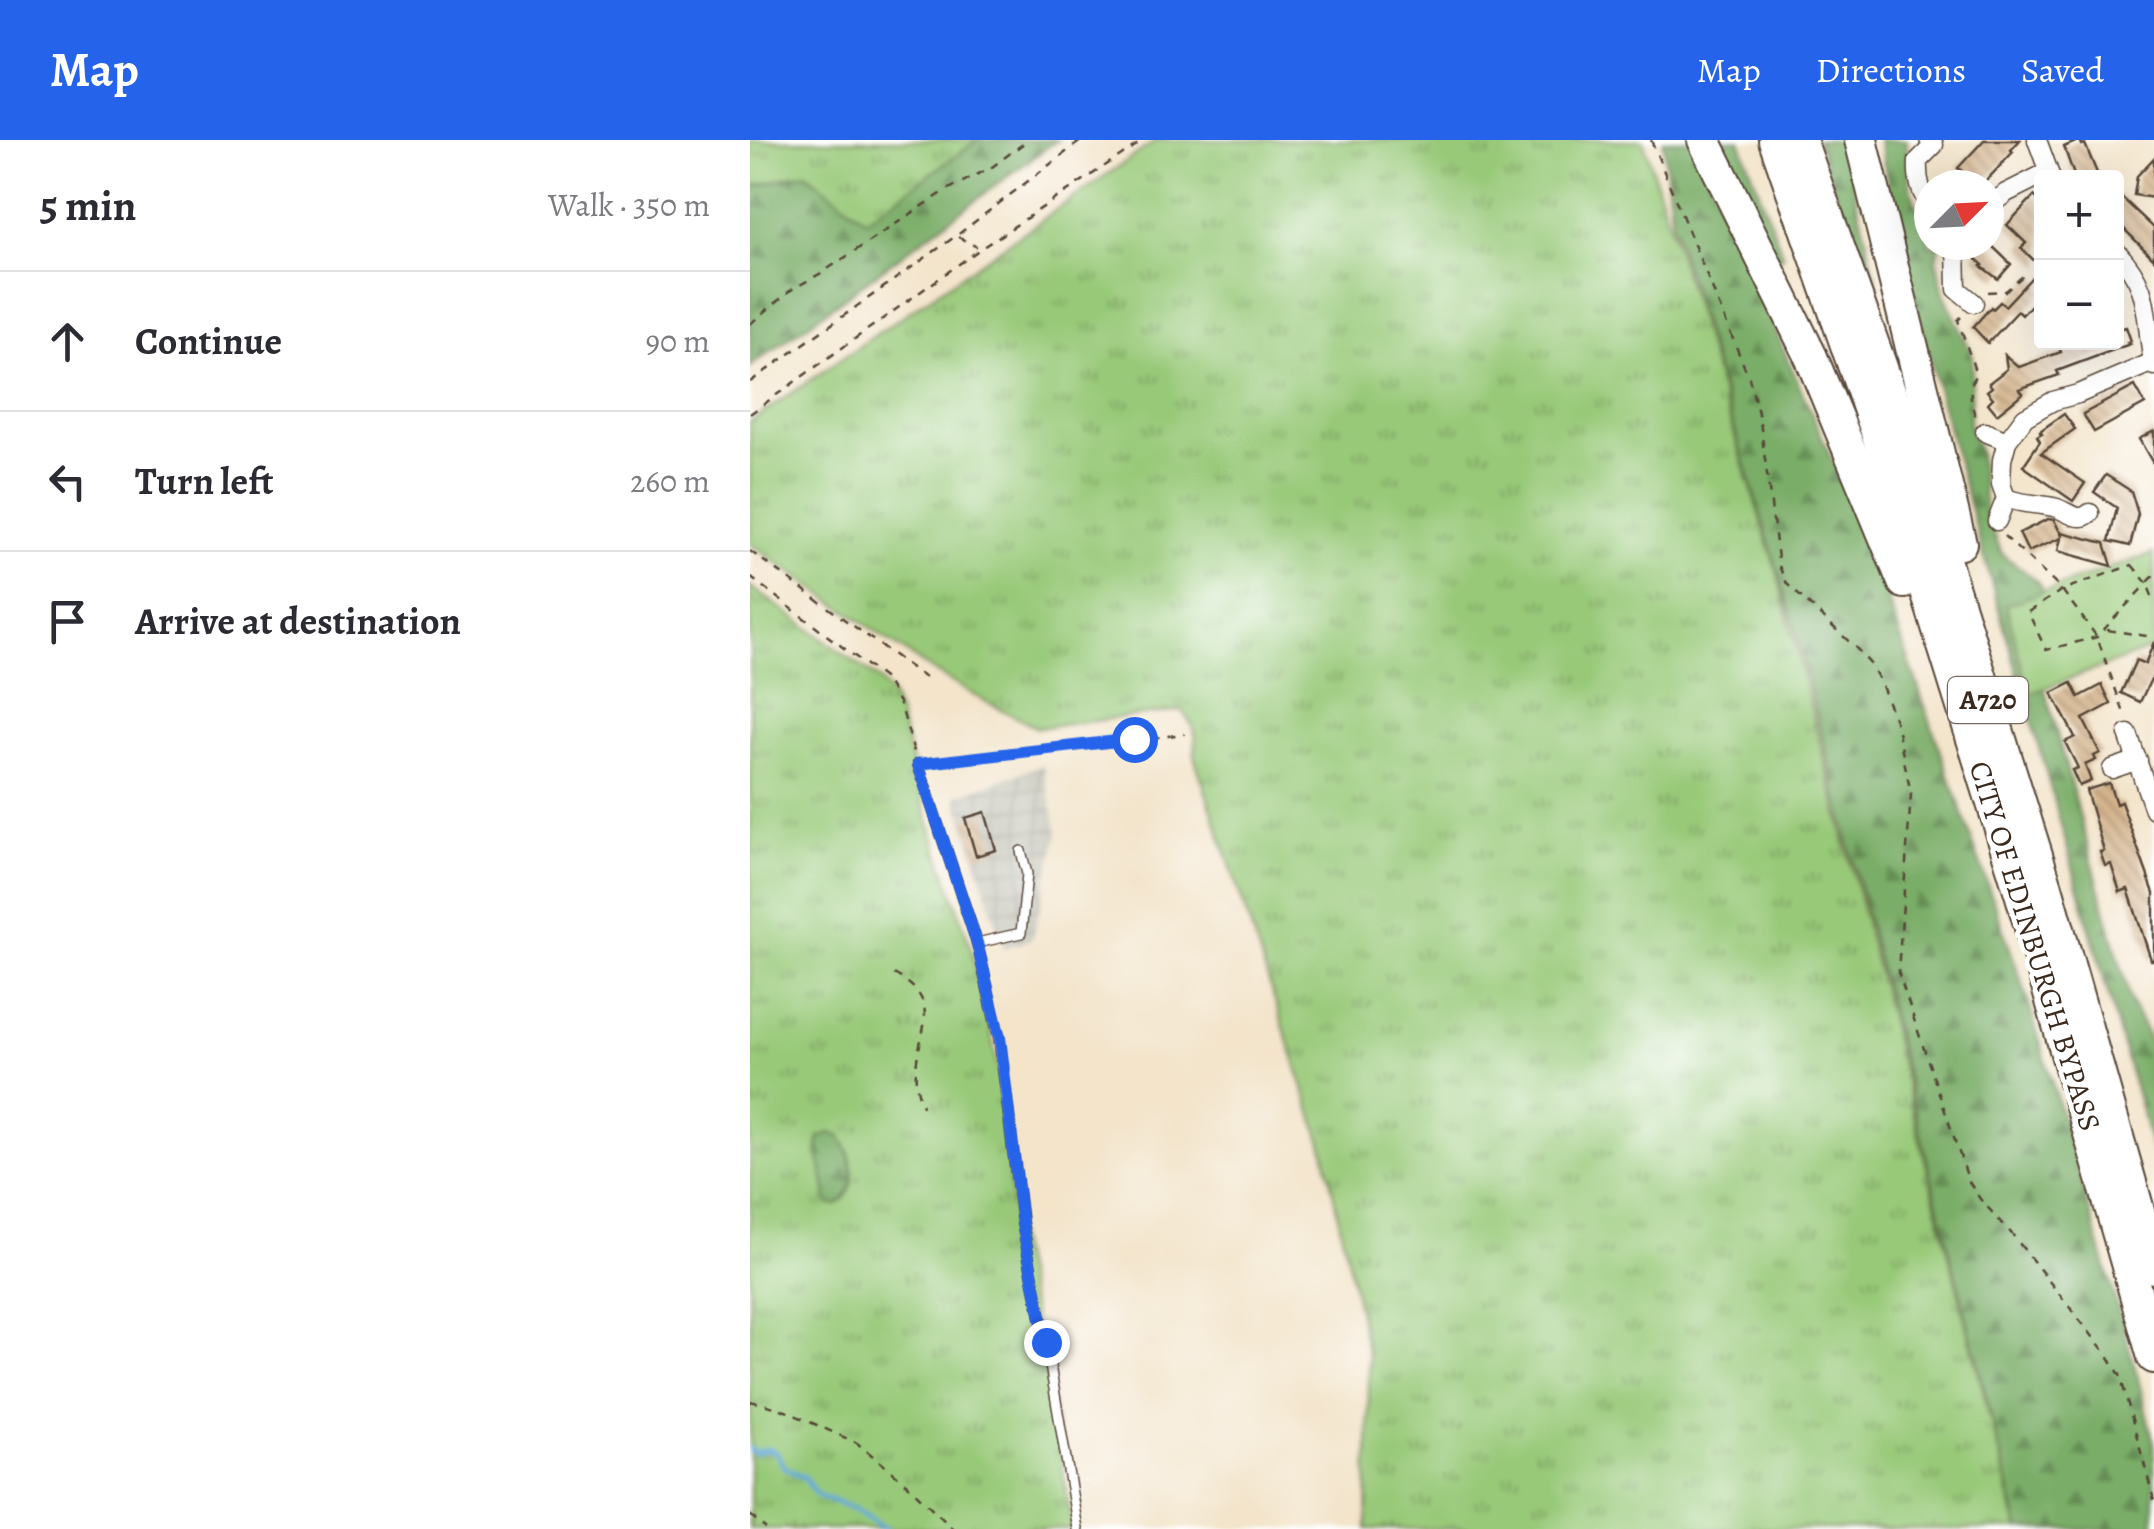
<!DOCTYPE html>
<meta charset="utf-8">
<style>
body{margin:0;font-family:Alegreya,serif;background:#f2f2f3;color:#2b2b33}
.controls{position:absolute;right:30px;top:30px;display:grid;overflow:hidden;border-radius:10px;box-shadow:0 10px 40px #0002}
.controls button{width:90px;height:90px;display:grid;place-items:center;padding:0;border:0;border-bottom:2px solid #e1e1e2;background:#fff;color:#2b2b33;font:50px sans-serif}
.compass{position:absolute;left:1164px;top:30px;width:90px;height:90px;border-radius:50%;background:#fff;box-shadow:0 10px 40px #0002;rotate:66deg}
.stop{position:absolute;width:30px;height:30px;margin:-22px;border:8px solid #2563eb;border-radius:50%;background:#fff}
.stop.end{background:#2563eb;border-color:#fff;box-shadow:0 2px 10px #0008}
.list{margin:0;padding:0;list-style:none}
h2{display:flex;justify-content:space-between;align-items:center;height:130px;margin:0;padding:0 40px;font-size:42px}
h2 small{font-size:32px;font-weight:400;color:#7c7c81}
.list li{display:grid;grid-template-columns:65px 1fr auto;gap:30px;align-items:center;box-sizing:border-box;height:140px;padding:0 40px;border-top:2px solid #e1e1e2}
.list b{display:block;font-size:38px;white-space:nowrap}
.list em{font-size:32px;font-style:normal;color:#7c7c81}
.icon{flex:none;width:55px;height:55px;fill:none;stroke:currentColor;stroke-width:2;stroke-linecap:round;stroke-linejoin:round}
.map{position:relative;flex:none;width:1404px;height:1389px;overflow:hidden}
header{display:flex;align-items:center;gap:60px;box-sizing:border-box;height:140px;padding:0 50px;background:#2563eb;color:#fff}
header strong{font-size:48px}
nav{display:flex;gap:55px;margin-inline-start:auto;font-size:35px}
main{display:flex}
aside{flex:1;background:#fff}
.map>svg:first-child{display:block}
.industrial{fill:url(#industrial-grid)}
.grass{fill:url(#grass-tufts);stroke:#6a7a4b;stroke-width:2.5}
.forest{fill:url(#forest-firs);stroke:#5a6c43;stroke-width:2.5}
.park{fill:#98c978;stroke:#6a7a4b;stroke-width:2.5}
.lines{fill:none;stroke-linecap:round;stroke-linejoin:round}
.stream{stroke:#65aadb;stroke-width:5}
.building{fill:url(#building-back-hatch)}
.lane-casing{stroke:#574638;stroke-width:12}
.street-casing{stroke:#574638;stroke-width:21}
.highway-casing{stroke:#574638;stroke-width:36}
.path{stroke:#574638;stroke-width:2.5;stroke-dasharray:8 8;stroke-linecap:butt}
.lane{stroke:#fff;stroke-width:9}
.street{stroke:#fff;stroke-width:18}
.highway{stroke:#fff;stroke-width:32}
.route{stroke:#2563eb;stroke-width:12}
.labels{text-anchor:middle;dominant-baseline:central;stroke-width:9;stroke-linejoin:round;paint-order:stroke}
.shield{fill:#fff;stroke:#766a62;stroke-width:2.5}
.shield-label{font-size:28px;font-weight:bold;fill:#3b2a1e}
.street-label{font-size:30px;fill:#3b2a1e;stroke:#fff}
</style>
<header>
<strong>Map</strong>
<nav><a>Map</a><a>Directions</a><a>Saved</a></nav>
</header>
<main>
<aside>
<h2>5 min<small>Walk · 350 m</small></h2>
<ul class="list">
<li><svg class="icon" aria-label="ahead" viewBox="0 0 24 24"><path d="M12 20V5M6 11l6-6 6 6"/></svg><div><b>Continue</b></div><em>90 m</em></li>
<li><svg class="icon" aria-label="left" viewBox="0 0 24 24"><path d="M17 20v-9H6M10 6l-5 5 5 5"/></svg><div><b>Turn left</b></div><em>260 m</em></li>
<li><svg class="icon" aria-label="arrive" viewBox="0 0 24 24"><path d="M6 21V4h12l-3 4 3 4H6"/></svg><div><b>Arrive at destination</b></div></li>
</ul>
</aside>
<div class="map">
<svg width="1404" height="1389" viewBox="0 0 1404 1389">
<defs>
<pattern id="industrial-grid" width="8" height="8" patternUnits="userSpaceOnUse" patternTransform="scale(2.5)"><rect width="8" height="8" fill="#c5c5b8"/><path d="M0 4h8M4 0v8" fill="none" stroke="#aaa99e"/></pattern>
<pattern id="grass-tufts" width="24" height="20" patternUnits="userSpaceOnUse" patternTransform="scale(2.5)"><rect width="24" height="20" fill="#98c978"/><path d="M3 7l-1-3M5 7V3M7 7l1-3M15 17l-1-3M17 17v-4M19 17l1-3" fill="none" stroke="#7da362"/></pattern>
<pattern id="forest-firs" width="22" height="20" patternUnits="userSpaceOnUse" patternTransform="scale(2.5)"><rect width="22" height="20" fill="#7aad68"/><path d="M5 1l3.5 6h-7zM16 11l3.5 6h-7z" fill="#658d55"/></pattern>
<pattern id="building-back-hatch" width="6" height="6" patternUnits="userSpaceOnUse" patternTransform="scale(2.5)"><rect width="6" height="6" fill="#d5b58e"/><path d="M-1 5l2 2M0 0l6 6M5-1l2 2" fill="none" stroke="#ae9373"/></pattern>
</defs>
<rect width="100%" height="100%" fill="#fff"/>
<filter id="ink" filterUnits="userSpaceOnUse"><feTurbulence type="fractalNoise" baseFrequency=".01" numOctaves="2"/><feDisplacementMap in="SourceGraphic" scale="20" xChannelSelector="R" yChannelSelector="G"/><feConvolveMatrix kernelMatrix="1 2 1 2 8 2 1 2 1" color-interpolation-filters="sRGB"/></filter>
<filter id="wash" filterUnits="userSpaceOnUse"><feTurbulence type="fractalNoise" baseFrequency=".0048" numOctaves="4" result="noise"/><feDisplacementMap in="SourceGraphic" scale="40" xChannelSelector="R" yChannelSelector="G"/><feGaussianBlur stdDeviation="2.25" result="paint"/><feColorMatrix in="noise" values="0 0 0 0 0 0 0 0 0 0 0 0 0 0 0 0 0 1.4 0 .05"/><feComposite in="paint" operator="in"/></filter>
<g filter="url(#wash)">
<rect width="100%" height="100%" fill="#f3e4ca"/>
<!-- industrial -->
<polygon class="industrial" points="293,625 308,693 282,799 254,808 206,656"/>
<!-- grass -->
<g class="grass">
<polygon points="0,0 228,0 116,81 56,33 0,47"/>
<path d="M 407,0 L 893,0 L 1027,432 L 1268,1389 L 617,1389 L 619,1219 L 573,1006 L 444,616 C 449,595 445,588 432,570 L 287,588 L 225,556 L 180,529 L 0,404 L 0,282 Z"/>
<polygon points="0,446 128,539 141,555 148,572 180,686 221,808 238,879 251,942 264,1087 302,1266 323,1389 0,1389"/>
</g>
<!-- forest -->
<g class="forest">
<polygon points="228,0 307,0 0,227 0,47 56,33 116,80"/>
<polygon points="913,0 942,0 1114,393 1277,857 1387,1234 1404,1304 1404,1389 1269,1389 1044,485 922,83"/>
<polygon points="966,0 990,0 1033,116 1025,119"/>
<polygon points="1067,0 1092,0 1128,147 1120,150"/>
<path d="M 1129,0 L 1157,0 C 1157,27 1158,63 1179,83 L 1179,105 L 1190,105 L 1186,119 L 1194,153 L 1223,216 L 1219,285 L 1229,312 L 1235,370 L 1252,414 L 1288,442 L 1305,471 L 1284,510 L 1381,863 L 1404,909 L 1404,1017 C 1357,851 1312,685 1264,521 C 1214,348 1164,176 1129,0 Z"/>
<path d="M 80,993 L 90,996 C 104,1017 111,1052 85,1065 L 77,1062 C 77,1040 65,1018 69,997 Z"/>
</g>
<!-- park -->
<polygon class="park" points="1404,413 1404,508 1279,554 1256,465"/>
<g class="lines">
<!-- stream -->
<polyline class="stream" points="0,1309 5,1313 19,1309 26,1313 34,1327 54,1337 67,1355 102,1368 136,1389"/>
</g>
<g id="blocks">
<!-- building -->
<g class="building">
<polygon points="1234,0 1270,0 1261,10 1263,12 1232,45 1200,45 1213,32 1208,28"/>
<polygon points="1330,0 1332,5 1335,4 1349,38 1325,38 1314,7"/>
<polygon points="1404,18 1404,58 1384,55 1387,36"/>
<polygon points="1366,52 1404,88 1404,119 1366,81"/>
<polygon points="1284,56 1292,63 1292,128 1271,108 1276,103 1257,85"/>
<polygon points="1239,103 1261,124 1248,139 1231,126 1233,125 1224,117 1231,105 1239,105"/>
<polygon points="1284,135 1292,142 1292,153 1272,175 1268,171 1238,203 1223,187 1241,167 1243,169 1250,162 1255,166"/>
<polygon points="1376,187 1381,201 1377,202 1380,204 1307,231 1309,235 1269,249 1273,253 1247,274 1238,263 1243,258 1237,251 1242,247 1239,243 1257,229 1255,215 1269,227 1311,212 1307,202 1334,202 1335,207 1346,202 1366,202 1366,190"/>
<polygon points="1385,246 1395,264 1344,292 1333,274"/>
<polygon points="1314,274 1325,289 1291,313 1335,343 1323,361 1273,326 1290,301 1287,296 1292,293 1290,291"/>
<polygon points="1404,291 1404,325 1389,299"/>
<polygon points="1356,335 1381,351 1388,374 1380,406 1359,401 1367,368 1344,352"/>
<polygon points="1298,379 1304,380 1312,396 1312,392 1355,403 1362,426 1308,411 1311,398 1278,412 1269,393"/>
<polygon points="1404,502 1404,540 1401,539 1390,562 1371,553 1386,520 1395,524"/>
<polygon points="1322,543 1329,557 1352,545 1361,564 1333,579 1350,613 1344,616 1346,620 1335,625 1341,641 1329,646 1322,630 1328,628 1315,602 1325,597 1302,553"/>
<polygon points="1359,643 1366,664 1371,662 1404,753 1404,820 1401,820 1378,749 1370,752 1361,724 1355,726 1350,712 1354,711 1336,650"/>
<polygon points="235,672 246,710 226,716 215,678"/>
</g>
</g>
</g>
<g filter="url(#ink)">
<use href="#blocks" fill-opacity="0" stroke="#574638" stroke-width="2.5"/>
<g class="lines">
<!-- lane casing -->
<g class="lane-casing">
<g id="lane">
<polyline points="168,624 227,803 249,898 272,1083 296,1202 328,1389"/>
<polyline points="227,803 271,793 277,734 271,711"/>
</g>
</g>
<!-- street casing -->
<g class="street-casing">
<g id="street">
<path d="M 1179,0 L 1184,5 L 1168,21 C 1167,37 1169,51 1179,64"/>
<polyline points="1287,0 1301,38"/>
<polyline points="1239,66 1256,53 1298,32"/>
<polyline points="1206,105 1207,149 1224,163"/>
<path d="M 1366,111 C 1404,151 1393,176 1404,226"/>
<polyline points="1235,292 1257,301"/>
<path d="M 1256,358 C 1272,365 1290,363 1307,368 C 1315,371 1324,378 1332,377 C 1335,377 1338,374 1340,373"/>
<polyline points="1247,381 1256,358 1251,344 1252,320 1257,301 1275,277 1303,261 1328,254 1403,222"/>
<polyline points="1378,594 1404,670"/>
<polyline points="1362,629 1388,620"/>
</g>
</g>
<!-- highway casing -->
<g class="highway-casing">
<g id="highway">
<polyline points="954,0 1061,217 1154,442"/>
<polyline points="1025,0 1126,288 1272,756 1404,1217"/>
<polyline points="1050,0 1155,295 1296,747 1404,1127"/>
<polyline points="1111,0 1210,403"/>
</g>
</g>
<!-- path -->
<g class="path">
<polyline points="901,0 999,238 1010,281 1029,426 1037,444 1107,509 1121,525 1131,543 1147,586 1161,654 1148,832 1219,1042 1230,1059 1261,1093 1359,1217 1370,1235 1404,1360"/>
<polyline points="208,97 227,107"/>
<polyline points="1238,152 1256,151 1275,134"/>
<path d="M 1211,177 L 1208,180 L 1226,234 C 1218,246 1220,265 1226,277"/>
<polyline points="0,184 41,150 73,132 197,50 242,27 278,0"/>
<polyline points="0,242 206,96 332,0"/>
<polyline points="0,274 230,109 394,0"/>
<polyline points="1254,396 1312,450 1347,497 1375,576"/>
<polyline points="0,411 178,540"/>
<polygon points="1382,425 1397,443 1347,497 1296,510 1278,472 1312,450"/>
<polyline points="1404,436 1397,443 1404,461"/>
<polyline points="0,437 136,540 151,566 164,612"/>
<polyline points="1357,490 1404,497"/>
<polyline points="179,623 435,594"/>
<path d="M 144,834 C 200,864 162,896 166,943 C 167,950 170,959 172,967"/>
<polyline points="0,1261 29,1268 107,1303 155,1342 203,1389"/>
<polyline points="0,1375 16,1389"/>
</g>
<!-- lane -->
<use href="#lane" class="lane"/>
<!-- street -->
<use href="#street" class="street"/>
<!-- highway -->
<use href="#highway" class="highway"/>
</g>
</g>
<g class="lines" filter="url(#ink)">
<!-- route -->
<polyline class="route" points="296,1202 272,1083 250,898 227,803 168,624 384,599"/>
</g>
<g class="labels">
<!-- shield labels -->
<rect class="shield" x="1198" y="537" width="80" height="46" rx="8"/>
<g class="shield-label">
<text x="1238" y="560">A720</text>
</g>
<!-- street labels -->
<g class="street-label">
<text transform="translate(1285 806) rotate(73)">CITY OF EDINBURGH BYPASS</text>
</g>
</g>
</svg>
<div class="controls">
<button>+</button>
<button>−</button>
</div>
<svg class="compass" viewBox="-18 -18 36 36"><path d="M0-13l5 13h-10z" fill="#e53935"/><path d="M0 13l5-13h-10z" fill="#7c7c81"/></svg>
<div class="stop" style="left:384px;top:599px"></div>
<div class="stop end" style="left:296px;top:1202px"></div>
</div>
</main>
